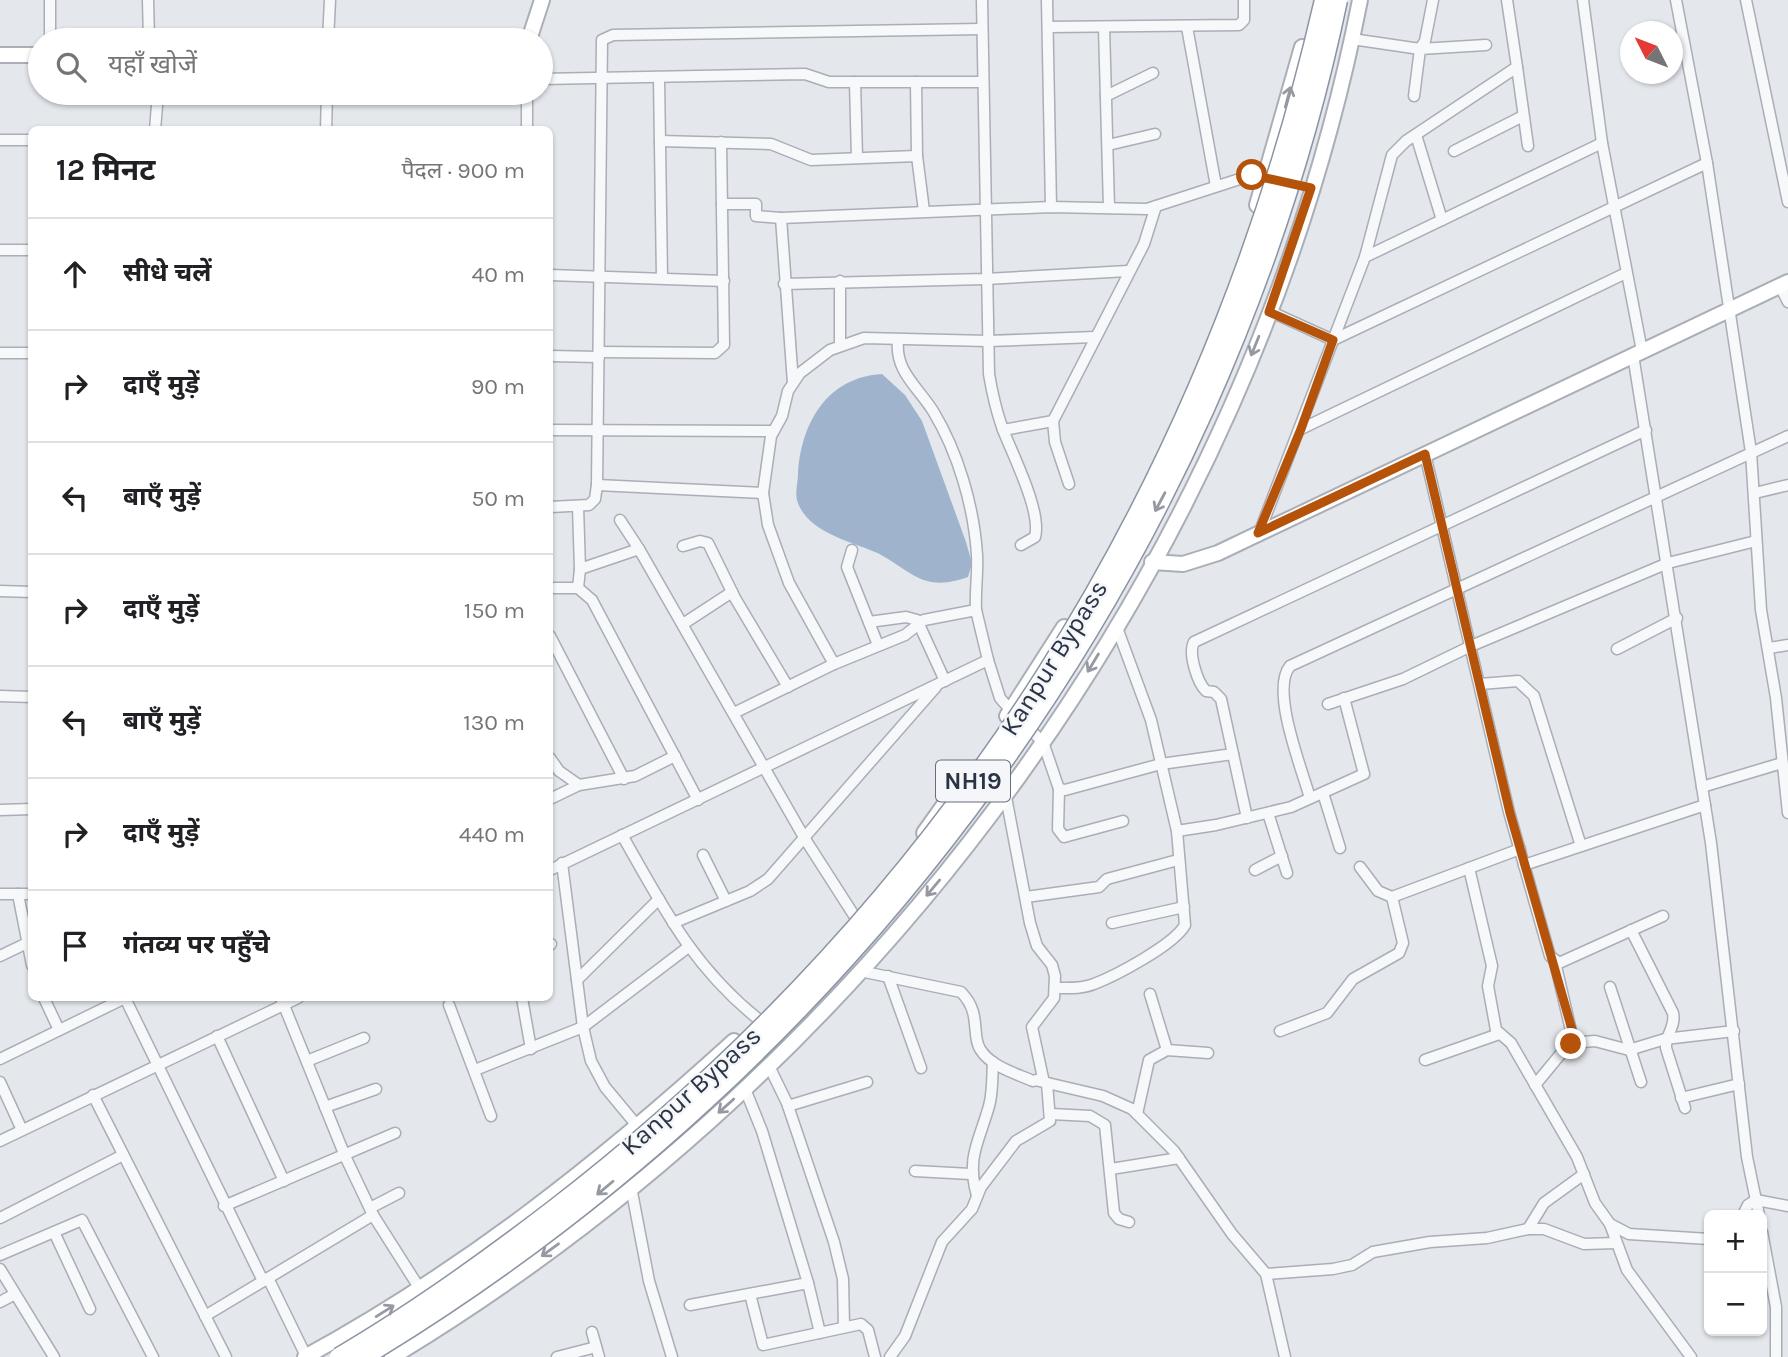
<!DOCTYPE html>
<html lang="hi">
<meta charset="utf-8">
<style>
body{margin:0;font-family:Karla,"Noto Sans Devanagari",sans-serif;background:#f6f6f6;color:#202124}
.controls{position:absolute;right:21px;bottom:21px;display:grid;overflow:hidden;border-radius:10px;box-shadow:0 2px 5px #0004}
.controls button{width:63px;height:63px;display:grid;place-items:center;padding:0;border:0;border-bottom:2px solid #e0e0e0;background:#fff;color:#202124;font:35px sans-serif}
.compass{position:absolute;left:1620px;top:21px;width:63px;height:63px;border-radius:50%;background:#fff;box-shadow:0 2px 5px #0004;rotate:312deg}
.stop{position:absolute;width:21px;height:21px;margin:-16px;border:5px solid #b45309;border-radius:50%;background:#fff}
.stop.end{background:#b45309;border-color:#fff;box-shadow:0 2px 7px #0008}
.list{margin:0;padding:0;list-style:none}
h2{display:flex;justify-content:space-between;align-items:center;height:91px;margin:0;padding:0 28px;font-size:30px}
h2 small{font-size:23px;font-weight:400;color:#757577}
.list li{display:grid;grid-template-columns:46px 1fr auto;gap:21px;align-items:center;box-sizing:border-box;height:112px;padding:0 28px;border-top:2px solid #e0e0e0}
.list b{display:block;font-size:26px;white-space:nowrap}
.list em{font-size:23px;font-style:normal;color:#757577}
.icon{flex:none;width:38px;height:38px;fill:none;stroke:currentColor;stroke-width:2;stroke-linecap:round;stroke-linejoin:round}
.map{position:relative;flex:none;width:1788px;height:1357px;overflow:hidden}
.search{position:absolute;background:#fff;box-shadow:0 2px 5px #0004;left:28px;top:28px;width:525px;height:77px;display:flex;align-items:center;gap:18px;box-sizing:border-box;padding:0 24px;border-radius:38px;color:#757577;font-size:26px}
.panel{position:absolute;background:#fff;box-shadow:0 2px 5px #0004;left:28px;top:126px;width:525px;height:875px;border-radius:10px}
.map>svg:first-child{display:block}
.water{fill:#9fb4cc}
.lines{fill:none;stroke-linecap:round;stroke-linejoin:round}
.street-casing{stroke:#a9aeb7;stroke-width:13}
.secondary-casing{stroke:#a9aeb7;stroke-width:18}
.street{stroke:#f7f8fa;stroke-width:10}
.secondary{stroke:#fff;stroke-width:14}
.highway-bridge-casing{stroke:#8b94a3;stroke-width:21;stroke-linecap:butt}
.highway-bridge{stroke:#fff;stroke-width:18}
.oneway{stroke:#959aa2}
.route{stroke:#b45309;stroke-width:9}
.labels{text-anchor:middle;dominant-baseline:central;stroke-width:5;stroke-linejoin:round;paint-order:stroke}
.shield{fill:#f4f6f9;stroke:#676e7b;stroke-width:2}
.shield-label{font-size:24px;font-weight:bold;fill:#2b3445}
.street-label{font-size:26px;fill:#2b3445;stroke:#f4f6f9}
</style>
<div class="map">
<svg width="1788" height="1357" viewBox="0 0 1788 1357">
<rect width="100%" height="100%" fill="#e4e7ec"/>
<!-- water -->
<path class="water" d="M 882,374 L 905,395 L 922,421 L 966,542 L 972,563 L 968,577 C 956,581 945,584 931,582 C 911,578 894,560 875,552 C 850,541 806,532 797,500 C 795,493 798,481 798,474 C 801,422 828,377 882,374 Z"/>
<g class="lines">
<!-- street casing -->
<g class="street-casing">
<g id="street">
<polyline points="50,0 50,40"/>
<polyline points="148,0 149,40"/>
<path d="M 982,0 L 989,374 C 992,392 996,410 1002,427 C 1012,454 1042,511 1035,537 L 1021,545"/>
<polyline points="1047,0 1051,207"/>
<polyline points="1583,0 1602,143 1642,351"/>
<polyline points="1676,0 1707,163 1751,452 1761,610 1776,698 1788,813"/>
<polyline points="1746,0 1788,202"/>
<polyline points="1048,27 1239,25 1244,20 1244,0"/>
<polyline points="1104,27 1109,208"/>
<polyline points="1187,27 1216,186"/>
<polyline points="1352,39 1420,49 1425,41 1433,0"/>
<polyline points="328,40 330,0"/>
<polyline points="1517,67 1528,146"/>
<polyline points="659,78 662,278"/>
<polyline points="541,79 805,74 829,82 982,82"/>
<polyline points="855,82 857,158"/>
<polyline points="916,82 917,156 924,211"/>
<polyline points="527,93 527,130"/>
<polyline points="1106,96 1153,73"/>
<polyline points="1414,96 1420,49 1486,45"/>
<polyline points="155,130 158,93"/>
<polyline points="326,130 327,93"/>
<polyline points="1416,135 1442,220"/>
<polyline points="0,140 32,140"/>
<polyline points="660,141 771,144 811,160 917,156"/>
<polyline points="1108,145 1155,134"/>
<polyline points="1454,151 1523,116"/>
<polyline points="722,204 756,204 756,216 781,218 1051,207 1147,209 1252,175 1270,178"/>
<polyline points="781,218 793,383"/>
<polyline points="0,250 32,250"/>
<polyline points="1365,257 1602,143"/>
<polyline points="550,275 724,281"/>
<polyline points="784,284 985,279 1128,271"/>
<polyline points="1780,286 1788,302"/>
<polyline points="1269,311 1333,340 1707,163"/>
<path d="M 898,341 C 895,371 917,386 933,411 C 958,452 974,507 977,555 C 978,574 975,591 976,610"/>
<polyline points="840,345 840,281"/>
<polyline points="599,352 715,353 724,345 721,142"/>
<polyline points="0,353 32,353"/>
<polyline points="1633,355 1711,843 1747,1157 1759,1215"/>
<polyline points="550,356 599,357"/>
<polyline points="1053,421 1055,442 1069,484"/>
<polyline points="1301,429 1626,273"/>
<polyline points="550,430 773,431"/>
<polyline points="1003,430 1053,421 1144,244 1156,206"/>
<polyline points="1425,454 1509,812 1550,956 1559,963 1663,916"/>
<polyline points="597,485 763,493"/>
<polyline points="1755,493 1788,485"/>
<polyline points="550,507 589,505 595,499 597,485 602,40 613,35 982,29"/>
<polyline points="578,507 580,569 639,549 805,839 855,917"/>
<polyline points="620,520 639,549"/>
<polyline points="1258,536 1365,257 1392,155 1406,141 1517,67 1507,0"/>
<polyline points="683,546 700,541 708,543 735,598 788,687"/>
<polyline points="852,550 847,567 878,645"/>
<polyline points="550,588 578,588 580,569"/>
<polyline points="578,588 592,600 698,800"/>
<polyline points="0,591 32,592"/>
<polyline points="869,622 906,617 917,620 945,681"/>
<polyline points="683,624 732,592"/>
<polyline points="550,636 624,779"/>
<polyline points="1769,648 1788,645"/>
<polyline points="1617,649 1677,618"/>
<polyline points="834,664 789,583 768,525 763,493 771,436 782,416 788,391 800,373 830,350 864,338 988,341 1095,337"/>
<polyline points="1480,684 1518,681 1534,696 1581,846"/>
<polyline points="0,696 32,697"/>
<polyline points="1328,704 1403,679 1471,646 1668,563 1756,541"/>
<polyline points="734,713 834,664 905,635 924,620 976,610 988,660"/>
<polyline points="1023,723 1043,742 1059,789 1065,790 1161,764 1233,754"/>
<polyline points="550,758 559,771 579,785"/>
<polyline points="1702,787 1782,763"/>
<polyline points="1059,789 1058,829 1064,837 1123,821"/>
<polyline points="1323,793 1340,848"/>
<path d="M 1310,798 C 1302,769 1270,690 1290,666 L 1788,436"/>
<polyline points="550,799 579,785 635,776 675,756"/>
<polyline points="0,810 32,809"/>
<polyline points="1268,813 1287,873"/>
<path d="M 1247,818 L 1221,699 L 1214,692 L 1206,691 C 1197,682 1188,653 1194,642 L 1646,430"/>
<polyline points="1177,831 1216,825 1291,807 1364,774 1344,698"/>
<path d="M 622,835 C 663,907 692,966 758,1019"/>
<polyline points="703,855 726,901"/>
<polyline points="562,863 583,1027 591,1061 605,1087 639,1128"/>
<polyline points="1524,865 1705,805"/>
<polyline points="1360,867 1378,891 1392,897 1520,849"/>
<polyline points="1469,868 1492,966 1488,986 1496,1030 1511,1043 1577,1157 1595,1203 1610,1224 1629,1234 1709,1239"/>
<polyline points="550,870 988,660 1000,698 1013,713"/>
<polyline points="1255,870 1282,856"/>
<polyline points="0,894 32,894"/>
<polyline points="18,894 32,965"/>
<polyline points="1026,897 1099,887 1107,879 1178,860"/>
<polyline points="673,923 750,891 768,879 936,687"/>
<polyline points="1112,923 1184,907"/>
<path d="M 1631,930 L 1673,1013 C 1676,1027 1665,1035 1666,1048 L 1685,1108"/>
<polyline points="550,945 551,944"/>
<polyline points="0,956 25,944"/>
<path d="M 860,971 L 961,992 C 982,1013 971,1035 980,1049 C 991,1067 1015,1073 1033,1081 L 1043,1078 L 1032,1027 L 1054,998 L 1055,976 L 1052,965 L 1037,946 L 1030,923 L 1006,797"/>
<polyline points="888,976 921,1068"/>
<polyline points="577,980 659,899"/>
<polyline points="1610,987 1641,1082"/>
<path d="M 1056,988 C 1068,988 1082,989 1094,984 C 1115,976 1174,945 1185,925 L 1177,831 L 1151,720 L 1116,625"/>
<polyline points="1150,994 1167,1050"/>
<polyline points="44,998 59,1030"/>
<polyline points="125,998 263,1281"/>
<polyline points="281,998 345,1156 373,1215 420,1289"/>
<polyline points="522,998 531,1049"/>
<polyline points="449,1005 491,1116"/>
<polyline points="1280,1031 1327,1013 1353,979 1399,953 1403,943 1392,897"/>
<polyline points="217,1036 284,1181"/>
<polyline points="1571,1043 1595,1041 1629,1050 1665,1039 1734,1031"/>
<polyline points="0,1059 125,998"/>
<polyline points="1425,1060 1499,1034"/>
<polyline points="307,1061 364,1038"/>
<polyline points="769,1066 787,1103 834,1242 843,1279 844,1327"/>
<polyline points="475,1070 583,1027 687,948"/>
<polyline points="1039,1081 1103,1096 1132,1109 1174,1151 1232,1234 1266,1274 1285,1357"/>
<polyline points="0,1082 22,1130"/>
<polyline points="1535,1085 1573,1039 1555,962"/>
<polyline points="93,1095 226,1357"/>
<polyline points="1681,1098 1739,1084"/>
<polyline points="788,1106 867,1082"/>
<polyline points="325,1107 376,1089"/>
<polyline points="1051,1114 1090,1116 1105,1125 1114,1213 1119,1219 1129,1222"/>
<polyline points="1137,1114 1149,1060 1167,1050 1208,1053"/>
<polyline points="0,1141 298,998"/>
<polyline points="1111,1169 1179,1158"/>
<polyline points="915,1171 970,1174"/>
<polyline points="631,1187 649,1281 672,1357"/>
<path d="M 977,1196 C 966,1157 979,1142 989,1106 C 993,1092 992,1076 993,1062"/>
<polyline points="224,1206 395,1133"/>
<polyline points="370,1208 399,1193"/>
<polyline points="1743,1215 1748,1205 1756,1200 1788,1206"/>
<polyline points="0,1218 123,1155"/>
<polyline points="1610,1224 1627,1270 1691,1357"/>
<polyline points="1528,1229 1544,1203 1584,1174"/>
<polyline points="54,1232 90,1309"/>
<polyline points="1762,1232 1776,1307 1776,1357"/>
<polyline points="0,1255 82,1220 153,1357"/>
<polyline points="0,1269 54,1357"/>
<polyline points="1266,1274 1333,1269 1352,1265 1373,1252 1430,1242 1487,1238 1528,1229 1544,1229 1584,1244 1616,1243"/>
<polyline points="268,1278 306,1356"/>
<polyline points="808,1283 820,1333"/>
<polyline points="750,1294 763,1345 861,1324 868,1330 875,1357"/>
<polyline points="0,1302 15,1294"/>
<polyline points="690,1305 808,1283 762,1131 745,1089"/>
<polyline points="205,1316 373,1215"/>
<polyline points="592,1332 599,1357"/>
<polyline points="557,1357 596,1347"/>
<polyline points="890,1357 905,1336 942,1242 972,1209 981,1187 1016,1141 1050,1121 1047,1083"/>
</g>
</g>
<!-- secondary casing -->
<g class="secondary-casing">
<g id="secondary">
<polyline points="529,40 542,0"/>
<polyline points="0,55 40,55"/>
<polyline points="1257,205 1302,47"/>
<polyline points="1152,562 1183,564 1218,553 1788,282"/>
<polyline points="1007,716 1064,627"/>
<polyline points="924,833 961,781"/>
<path d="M 305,1357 C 464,1270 600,1163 734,1041"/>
<path d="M 392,1357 C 879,1063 1250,561 1360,0"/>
</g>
</g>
<!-- street -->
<use href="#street" class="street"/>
<!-- secondary -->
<use href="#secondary" class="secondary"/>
<!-- highway-bridge casing -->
<g class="highway-bridge-casing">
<g id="highway-bridge">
<path d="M 339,1357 C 414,1313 484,1263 553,1210 C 953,902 1211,491 1324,0"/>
<path d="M 363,1357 C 855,1061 1220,564 1338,0"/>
</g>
</g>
<!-- highway-bridge -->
<use href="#highway-bridge" class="highway-bridge"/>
</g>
<!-- one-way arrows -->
<defs><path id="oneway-shaft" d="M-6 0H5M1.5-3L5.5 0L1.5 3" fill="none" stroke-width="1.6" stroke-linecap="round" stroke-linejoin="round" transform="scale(1.75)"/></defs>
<g class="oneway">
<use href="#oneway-shaft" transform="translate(1288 97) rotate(-75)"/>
<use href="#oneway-shaft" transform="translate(1255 346) rotate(112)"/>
<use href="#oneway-shaft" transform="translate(1160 502) rotate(118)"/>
<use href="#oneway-shaft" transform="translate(1093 663) rotate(121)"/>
<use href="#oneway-shaft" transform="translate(933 888) rotate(130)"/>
<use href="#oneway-shaft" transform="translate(726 1106) rotate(138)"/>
<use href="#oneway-shaft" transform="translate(605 1188) rotate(140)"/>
<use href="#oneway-shaft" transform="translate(550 1250) rotate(144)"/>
<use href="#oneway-shaft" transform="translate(385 1311) rotate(-32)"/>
</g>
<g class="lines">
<!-- route -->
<polyline class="route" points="1252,175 1311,188 1269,312 1333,340 1301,429 1258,533 1425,454 1510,813 1573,1033 1571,1044"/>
</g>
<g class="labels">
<!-- shield labels -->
<rect class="shield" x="936" y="760.5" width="74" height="41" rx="5"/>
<g class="shield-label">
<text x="973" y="781">NH19</text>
</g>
<!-- street labels -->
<g class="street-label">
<text transform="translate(1054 658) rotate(-58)">Kanpur Bypass</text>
<text transform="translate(691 1091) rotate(-42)">Kanpur Bypass</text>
</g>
</g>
</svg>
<div class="controls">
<button>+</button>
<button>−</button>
</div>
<svg class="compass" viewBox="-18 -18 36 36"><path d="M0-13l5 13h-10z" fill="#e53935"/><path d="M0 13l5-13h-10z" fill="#757577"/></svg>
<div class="stop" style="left:1252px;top:175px"></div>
<div class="stop end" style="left:1571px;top:1044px"></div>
<div class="search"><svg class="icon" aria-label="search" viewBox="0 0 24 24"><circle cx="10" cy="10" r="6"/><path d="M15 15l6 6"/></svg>यहाँ खोजें</div>
<section class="panel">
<h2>12 मिनट<small>पैदल · 900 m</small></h2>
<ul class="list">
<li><svg class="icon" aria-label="ahead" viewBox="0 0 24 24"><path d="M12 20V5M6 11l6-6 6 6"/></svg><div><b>सीधे चलें</b></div><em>40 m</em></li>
<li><svg class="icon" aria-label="right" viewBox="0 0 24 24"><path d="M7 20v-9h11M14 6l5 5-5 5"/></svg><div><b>दाएँ मुड़ें</b></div><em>90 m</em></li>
<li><svg class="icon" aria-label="left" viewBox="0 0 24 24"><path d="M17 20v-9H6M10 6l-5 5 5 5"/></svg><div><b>बाएँ मुड़ें</b></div><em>50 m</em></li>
<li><svg class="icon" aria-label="right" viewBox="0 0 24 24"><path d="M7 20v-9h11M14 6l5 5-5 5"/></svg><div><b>दाएँ मुड़ें</b></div><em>150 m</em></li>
<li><svg class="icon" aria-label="left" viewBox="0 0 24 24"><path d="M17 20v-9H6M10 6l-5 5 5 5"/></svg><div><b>बाएँ मुड़ें</b></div><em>130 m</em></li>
<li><svg class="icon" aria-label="right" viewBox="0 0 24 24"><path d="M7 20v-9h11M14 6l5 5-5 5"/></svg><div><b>दाएँ मुड़ें</b></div><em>440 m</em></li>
<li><svg class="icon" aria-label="arrive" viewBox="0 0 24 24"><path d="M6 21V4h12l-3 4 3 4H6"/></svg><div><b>गंतव्य पर पहुँचे</b></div></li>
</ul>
</section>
</div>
